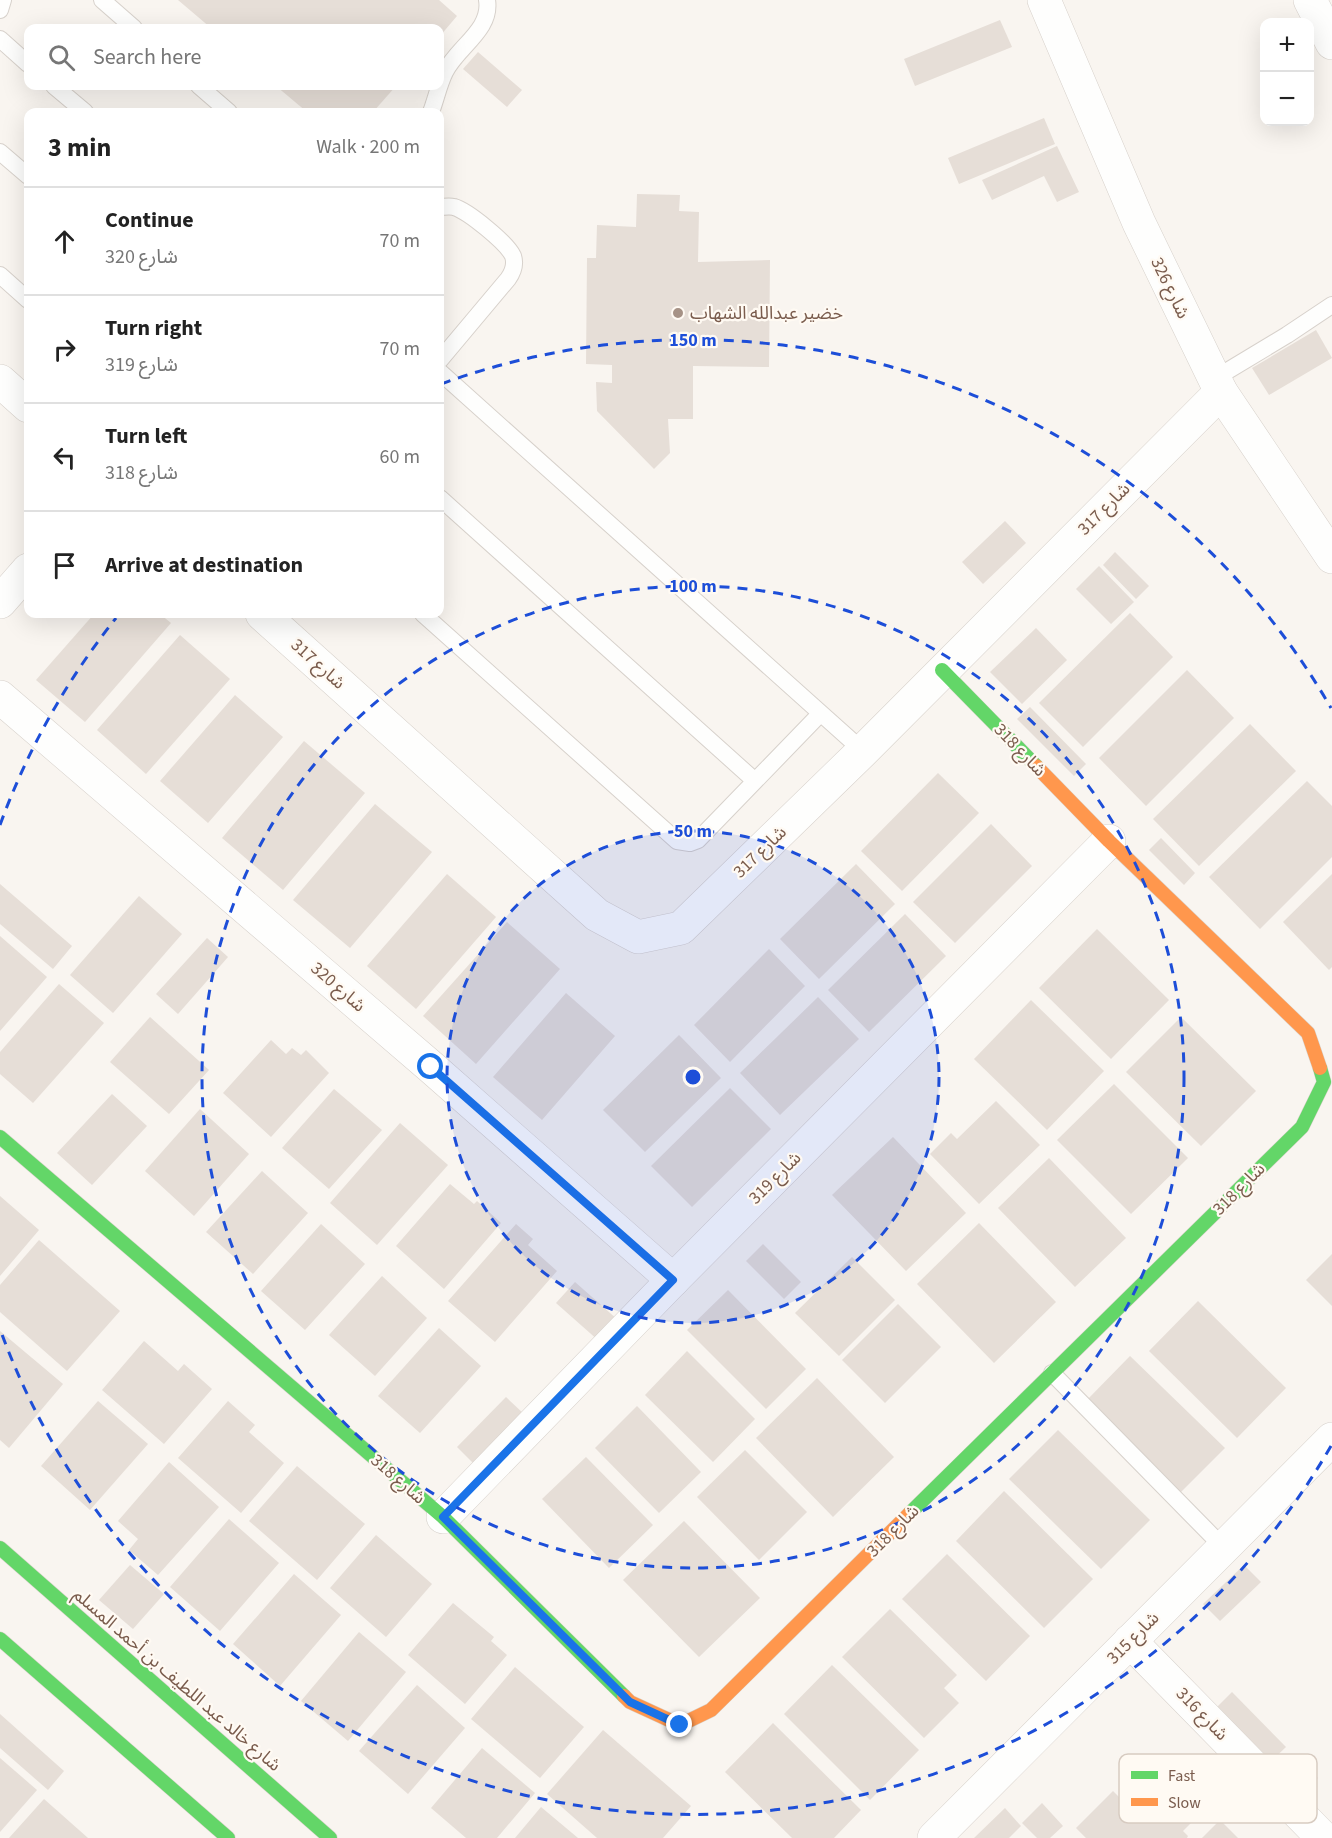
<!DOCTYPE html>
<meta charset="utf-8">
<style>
body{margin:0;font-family:"Source Sans 3","Noto Sans Arabic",sans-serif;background:#f6f6f6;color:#222}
.controls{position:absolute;right:18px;top:18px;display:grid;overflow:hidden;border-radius:12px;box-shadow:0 6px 24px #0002}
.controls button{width:54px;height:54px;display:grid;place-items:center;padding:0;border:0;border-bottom:2px solid #e0e0e0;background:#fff;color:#222;font:30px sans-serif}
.stop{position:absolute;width:18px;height:18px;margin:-14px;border:4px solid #1a73e8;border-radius:50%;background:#fff}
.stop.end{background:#1a73e8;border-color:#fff;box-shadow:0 2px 6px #0008}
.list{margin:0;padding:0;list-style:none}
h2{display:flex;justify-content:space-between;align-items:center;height:78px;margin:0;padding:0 24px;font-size:26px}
h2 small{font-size:20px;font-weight:400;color:#767676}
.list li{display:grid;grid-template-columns:39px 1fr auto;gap:18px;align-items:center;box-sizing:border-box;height:108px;padding:0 24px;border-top:2px solid #e0e0e0}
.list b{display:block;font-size:22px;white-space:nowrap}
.list p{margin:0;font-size:20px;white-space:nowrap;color:#767676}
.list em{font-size:20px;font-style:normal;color:#767676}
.icon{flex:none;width:33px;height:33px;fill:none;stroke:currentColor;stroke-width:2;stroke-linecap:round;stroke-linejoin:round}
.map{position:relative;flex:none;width:1332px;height:1838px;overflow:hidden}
.search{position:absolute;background:#fff;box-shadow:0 6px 24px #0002;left:24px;top:24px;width:420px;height:66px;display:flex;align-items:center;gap:15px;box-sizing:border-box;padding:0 21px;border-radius:12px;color:#767676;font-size:22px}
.panel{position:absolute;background:#fff;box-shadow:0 6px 24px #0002;left:24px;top:108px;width:420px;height:510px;border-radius:12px}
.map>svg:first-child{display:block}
.building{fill:#e6ded7}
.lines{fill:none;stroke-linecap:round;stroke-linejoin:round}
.lane-casing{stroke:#d7d1cb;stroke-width:18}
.street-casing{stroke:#d7d1cb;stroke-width:34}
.fast-casing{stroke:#d9d2cb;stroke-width:15}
.slow-casing{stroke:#d9d2cb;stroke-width:15}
.lane{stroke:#fefefd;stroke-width:16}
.street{stroke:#fefefd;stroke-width:33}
.fast{stroke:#63d668;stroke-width:14}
.slow{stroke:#ff974d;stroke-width:14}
.route{stroke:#1a73e8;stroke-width:8}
.ring{fill:none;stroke:#1d4ed8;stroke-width:3;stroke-dasharray:10 8}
.poi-dot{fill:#a69286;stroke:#fffaf3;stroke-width:2}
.labels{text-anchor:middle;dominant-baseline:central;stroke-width:4.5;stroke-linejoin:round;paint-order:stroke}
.street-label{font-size:18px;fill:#7a5c4d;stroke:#fffaf3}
.poi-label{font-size:18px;fill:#7a5c4d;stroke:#fffaf3;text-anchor:start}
.key{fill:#fffaf3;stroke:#d7cbc1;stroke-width:1.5}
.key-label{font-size:16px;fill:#7a5c4d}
.centre{fill:#1d4ed8;stroke:#fffaf3;stroke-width:3}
.ring-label{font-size:18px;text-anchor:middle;font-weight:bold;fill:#1d4ed8;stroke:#fffaf3;stroke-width:4.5;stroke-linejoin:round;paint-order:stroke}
</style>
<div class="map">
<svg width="1332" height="1838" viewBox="0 0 1332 1838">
<rect width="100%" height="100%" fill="#f9f5f0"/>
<!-- building -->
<g class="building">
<polygon points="178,0 439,0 457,16 440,36 440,28 211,28"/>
<polygon points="1000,20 1012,47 915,86 904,59"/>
<polygon points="478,52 522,90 507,107 463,69"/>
<polygon points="276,86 396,86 373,112 307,112"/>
<polygon points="1044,118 1055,144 959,184 948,158"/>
<polygon points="1057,146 1079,192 1057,202 1044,176 992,200 982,180"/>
<polygon points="637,194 680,195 679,211 699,212 698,262 770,260 769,367 693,366 693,419 668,419 670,453 654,469 597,411 596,382 612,383 612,365 586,364 587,258 596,258 597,225 636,227"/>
<polygon points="1316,330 1332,358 1269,395 1252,368"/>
<polygon points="1005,521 1026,543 983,584 962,562"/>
<polygon points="1115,552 1149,586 1136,599 1103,565"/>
<polygon points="1099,566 1134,602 1111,624 1076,589"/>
<polygon points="1130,613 1173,657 1083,747 1039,703"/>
<polygon points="94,614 160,614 171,623 85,722 36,680"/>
<polygon points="1036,628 1067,660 1022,704 990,672"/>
<polygon points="180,635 230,679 146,774 97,730"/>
<polygon points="1187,670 1234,718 1146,806 1099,758"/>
<polygon points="235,695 283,737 208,823 160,781"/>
<polygon points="1030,707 1086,764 1074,776 1017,719"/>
<polygon points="1250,724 1296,771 1199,866 1153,819"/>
<polygon points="304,741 365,793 283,890 222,838"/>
<polygon points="938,773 979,813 902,891 861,851"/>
<polygon points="1307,781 1332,806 1332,857 1260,929 1209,877"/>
<polygon points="375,804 432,852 350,948 293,900"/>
<polygon points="991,824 1032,866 955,943 913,902"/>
<polygon points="1161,838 1195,873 1184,885 1149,850"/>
<polygon points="856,864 895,904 819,979 780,939"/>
<polygon points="447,874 496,917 416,1009 367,966"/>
<polygon points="1332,874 1332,967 1329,970 1283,922"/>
<polygon points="0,884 72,946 53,969 0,924"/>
<polygon points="139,896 182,934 113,1013 70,975"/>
<polygon points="905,914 946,956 869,1032 828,990"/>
<polygon points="507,922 560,969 476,1064 423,1016"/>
<polygon points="1097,929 1169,1000 1111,1059 1039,988"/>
<polygon points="0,936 47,977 0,1031"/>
<polygon points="207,938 228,957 178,1014 156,994"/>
<polygon points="769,949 805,986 730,1062 694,1025"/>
<polygon points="59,984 104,1023 33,1103 0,1074 0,1052"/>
<polygon points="566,993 615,1036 542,1120 493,1077"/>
<polygon points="818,997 859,1039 780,1115 740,1073"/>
<polygon points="1031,1000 1104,1071 1047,1130 974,1059"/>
<polygon points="150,1017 209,1070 169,1114 110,1062"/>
<polygon points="1181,1017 1256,1091 1201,1146 1126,1072"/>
<polygon points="679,1035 721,1078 645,1152 603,1110"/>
<polygon points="271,1040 286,1054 292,1048 301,1055 306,1050 329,1073 271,1137 223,1093"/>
<polygon points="1114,1084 1188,1158 1131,1214 1057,1140"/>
<polygon points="730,1088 771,1129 692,1207 651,1166"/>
<polygon points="334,1089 382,1130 329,1189 282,1148"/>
<polygon points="112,1094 147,1126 92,1185 57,1153"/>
<polygon points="996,1101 1040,1145 979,1204 930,1154 951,1133 957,1139"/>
<polygon points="200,1109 249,1154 194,1216 145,1171"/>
<polygon points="400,1123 448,1165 377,1245 330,1203"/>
<polygon points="893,1137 966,1213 906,1271 832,1195"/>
<polygon points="1049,1158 1126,1238 1075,1287 998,1208"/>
<polygon points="262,1171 308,1213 253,1274 206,1232"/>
<polygon points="450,1184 474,1204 477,1201 501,1223 444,1289 396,1246"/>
<polygon points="0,1196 39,1230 0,1276"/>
<polygon points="979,1223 1056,1302 994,1363 917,1284"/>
<polygon points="321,1224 365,1264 305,1330 261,1291"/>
<polygon points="516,1224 533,1239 528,1245 557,1271 495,1342 448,1301"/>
<polygon points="39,1240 120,1311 67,1371 0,1312 0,1285"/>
<polygon points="763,1244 801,1282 784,1299 746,1261"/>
<polygon points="1332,1254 1332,1306 1306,1280"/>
<polygon points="852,1257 895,1300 839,1356 795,1313"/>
<polygon points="382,1276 427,1318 375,1376 329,1335"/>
<polygon points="575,1282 618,1320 599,1341 556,1303"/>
<polygon points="728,1290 806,1369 766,1409 687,1330"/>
<polygon points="1198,1301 1286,1388 1237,1438 1149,1351"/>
<polygon points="898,1304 941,1347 885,1403 842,1360"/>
<polygon points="439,1328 481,1366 420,1433 378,1396"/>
<polygon points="0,1331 63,1384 9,1448 0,1440"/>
<polygon points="144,1341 178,1371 184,1364 212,1389 164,1444 102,1390"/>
<polygon points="687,1351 755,1419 713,1462 645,1395"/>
<polygon points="1130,1356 1225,1448 1180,1493 1086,1401"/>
<polygon points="817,1378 894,1457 833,1517 756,1438"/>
<polygon points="506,1397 525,1415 476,1466 457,1447"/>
<polygon points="98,1401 148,1444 90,1510 41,1466"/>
<polygon points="228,1401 255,1425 249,1432 284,1463 241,1513 178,1458"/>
<polygon points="637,1406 701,1472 659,1513 595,1448"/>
<polygon points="1058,1430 1150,1520 1101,1569 1009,1479"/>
<polygon points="745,1450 807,1512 759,1560 697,1497"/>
<polygon points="586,1457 653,1525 609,1568 542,1499"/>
<polygon points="169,1462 219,1507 158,1575 129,1550 138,1539 118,1521"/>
<polygon points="297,1466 365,1524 317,1580 249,1521"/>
<polygon points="1004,1491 1093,1579 1044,1628 956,1541"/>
<polygon points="229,1519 279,1563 220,1631 170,1587"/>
<polygon points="684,1521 760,1598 699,1657 623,1580"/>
<polygon points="376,1535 432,1584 386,1637 330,1588"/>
<polygon points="947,1554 1030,1636 986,1681 902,1599"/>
<polygon points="130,1565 164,1594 133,1629 99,1600"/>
<polygon points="1244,1565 1261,1582 1220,1621 1203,1604"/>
<polygon points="294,1574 341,1615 280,1686 233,1644"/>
<polygon points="453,1603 494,1637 491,1641 507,1655 465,1704 408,1655"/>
<polygon points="890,1609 957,1675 944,1688 959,1703 924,1738 842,1657"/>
<polygon points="359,1632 406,1672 348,1741 301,1701"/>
<polygon points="832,1665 919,1750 870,1800 784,1714"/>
<polygon points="515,1667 584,1727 540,1778 471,1719"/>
<polygon points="417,1685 465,1728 408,1794 359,1751"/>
<polygon points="1232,1692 1286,1747 1264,1768 1211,1713"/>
<polygon points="0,1714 64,1771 48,1790 0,1748"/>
<polygon points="773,1723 861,1810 834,1838 792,1838 725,1772"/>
<polygon points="603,1730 691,1806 663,1838 597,1838 547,1794"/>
<polygon points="482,1748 535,1793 497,1838 466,1838 431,1808"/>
<polygon points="1297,1757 1318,1778 1295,1799 1275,1777"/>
<polygon points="0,1758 37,1790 0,1832"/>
<polygon points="1165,1767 1206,1808 1183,1831 1188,1836 1187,1838 1086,1838 1076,1828 1113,1791 1138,1816 1153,1800 1143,1789"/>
<polygon points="44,1799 88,1838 9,1838"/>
<polygon points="1042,1803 1063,1826 1050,1838 1037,1838 1022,1823"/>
<polygon points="541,1807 578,1838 515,1838"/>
<polygon points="1005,1808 1021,1826 1009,1838 974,1838"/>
<polygon points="1220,1820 1238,1838 1202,1838"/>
</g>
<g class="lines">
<!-- lane casing -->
<g class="lane-casing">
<g id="lane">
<polyline points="102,0 134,28"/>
<polyline points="0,10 3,0"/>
<polyline points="0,39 28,64"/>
<polyline points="54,86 85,112"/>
<polyline points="199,86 229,112"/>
<path d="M 431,112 C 436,99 439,84 445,72 C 457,47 492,30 487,0"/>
<polyline points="0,152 28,176"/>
<path d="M 440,207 C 444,207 449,206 454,207 C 468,211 507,243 513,256 C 516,265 513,272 508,279 L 440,360"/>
<polyline points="0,275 28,300"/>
<polyline points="440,372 863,751"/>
<polyline points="1214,379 1287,335 1332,305"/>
<polyline points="440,498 754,780"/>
<polyline points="423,614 677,841 690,843 698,840 820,714"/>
<polyline points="1052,1373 1223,1547"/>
</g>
</g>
<!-- street casing -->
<g class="street-casing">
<g id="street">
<polyline points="1044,0 1139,223 1221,392 1332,557"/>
<polyline points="1310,0 1332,43"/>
<polyline points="0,381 28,406"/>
<polyline points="0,602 28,570"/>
<polyline points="262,614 597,915 638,937 681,928 863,751 1221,392"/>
<polyline points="0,697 431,1067 673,1280"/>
<polyline points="443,1517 673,1280 1109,841"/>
<polyline points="1130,1641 1323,1838"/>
<polyline points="934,1838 1332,1439"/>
</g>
</g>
<!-- fast casing -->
<g class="fast-casing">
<g id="fast">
<polyline points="942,670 1036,766"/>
<polyline points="0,1137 443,1517 624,1696"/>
<polyline points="910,1513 1302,1127 1324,1082 1320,1068"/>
<polyline points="0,1548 330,1838"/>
<polyline points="0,1639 228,1838"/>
</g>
</g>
<!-- slow casing -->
<g class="slow-casing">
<g id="slow">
<polyline points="1036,766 1109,841 1308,1033 1320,1068"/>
<polyline points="624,1696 630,1702 680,1725 711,1710 910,1513"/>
</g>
</g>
<!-- lane -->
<use href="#lane" class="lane"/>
<!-- street -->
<use href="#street" class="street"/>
<!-- fast -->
<use href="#fast" class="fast"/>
<!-- slow -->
<use href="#slow" class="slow"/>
</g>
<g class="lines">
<!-- route -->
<polyline class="route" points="431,1067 673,1280 443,1517 630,1702 680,1725"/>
</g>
<!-- distance rings -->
<circle cx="693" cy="1077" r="246" fill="#1d4ed8" fill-opacity=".12"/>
<g class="ring">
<circle cx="693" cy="1077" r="246"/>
<circle cx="693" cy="1077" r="491"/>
<path d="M1331 1446A737 737 0 0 1 0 1329M0 825A737 737 0 0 1 116 618M441 384A737 737 0 0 1 1331 708"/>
</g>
<!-- markers -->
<circle class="poi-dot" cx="678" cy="313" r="6"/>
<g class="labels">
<!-- street labels -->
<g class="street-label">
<text transform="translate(1170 288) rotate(64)">شارع 326</text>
<text transform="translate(1104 509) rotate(-45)">شارع 317</text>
<text transform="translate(318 664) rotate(42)">شارع 317</text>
<text transform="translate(1020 750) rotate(46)">شارع 318</text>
<text transform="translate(760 852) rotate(-44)">شارع 317</text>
<text transform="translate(338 987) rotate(41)">شارع 320</text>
<text transform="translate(775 1178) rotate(-45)">شارع 319</text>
<text transform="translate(1239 1189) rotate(-45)">شارع 318</text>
<text transform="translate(398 1479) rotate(41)">شارع 318</text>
<text transform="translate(893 1531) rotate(-45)">شارع 318</text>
<text transform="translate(1133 1638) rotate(-45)">شارع 315</text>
<text transform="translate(177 1680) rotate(41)">شارع خالد عبد اللطيف بن أحمد المسلم</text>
<text transform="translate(1202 1714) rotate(46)">شارع 316</text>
</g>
<!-- poi labels -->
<g class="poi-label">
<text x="690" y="313">خضير عبدالله الشهاب</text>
</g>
</g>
<!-- legend -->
<rect x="1119" y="1754" width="198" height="69" rx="9" class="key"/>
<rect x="1131" y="1771" width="27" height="8" fill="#63d668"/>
<rect x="1131" y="1798" width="27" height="8" fill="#ff974d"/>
<g class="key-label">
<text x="1168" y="1781">Fast</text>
<text x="1168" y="1808">Slow</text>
</g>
<circle cx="693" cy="1077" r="9" class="centre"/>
<g class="ring-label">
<text x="693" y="346">150 m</text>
<text x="693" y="592">100 m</text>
<text x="693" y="837">50 m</text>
</g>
</svg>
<div class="controls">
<button>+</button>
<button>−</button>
</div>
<div class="stop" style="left:431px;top:1067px"></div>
<div class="stop end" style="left:680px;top:1725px"></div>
<div class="search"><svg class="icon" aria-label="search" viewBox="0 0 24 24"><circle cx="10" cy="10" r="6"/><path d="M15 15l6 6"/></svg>Search here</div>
<section class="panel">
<h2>3 min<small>Walk · 200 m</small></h2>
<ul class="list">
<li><svg class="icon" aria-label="ahead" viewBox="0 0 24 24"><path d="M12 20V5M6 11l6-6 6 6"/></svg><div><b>Continue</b><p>شارع 320</p></div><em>70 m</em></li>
<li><svg class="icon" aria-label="right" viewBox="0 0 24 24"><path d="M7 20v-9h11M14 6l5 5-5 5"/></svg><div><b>Turn right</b><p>شارع 319</p></div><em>70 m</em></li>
<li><svg class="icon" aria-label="left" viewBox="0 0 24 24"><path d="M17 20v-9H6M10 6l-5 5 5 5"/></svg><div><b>Turn left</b><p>شارع 318</p></div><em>60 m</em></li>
<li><svg class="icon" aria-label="arrive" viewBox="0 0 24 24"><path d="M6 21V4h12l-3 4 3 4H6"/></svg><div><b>Arrive at destination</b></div></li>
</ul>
</section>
</div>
